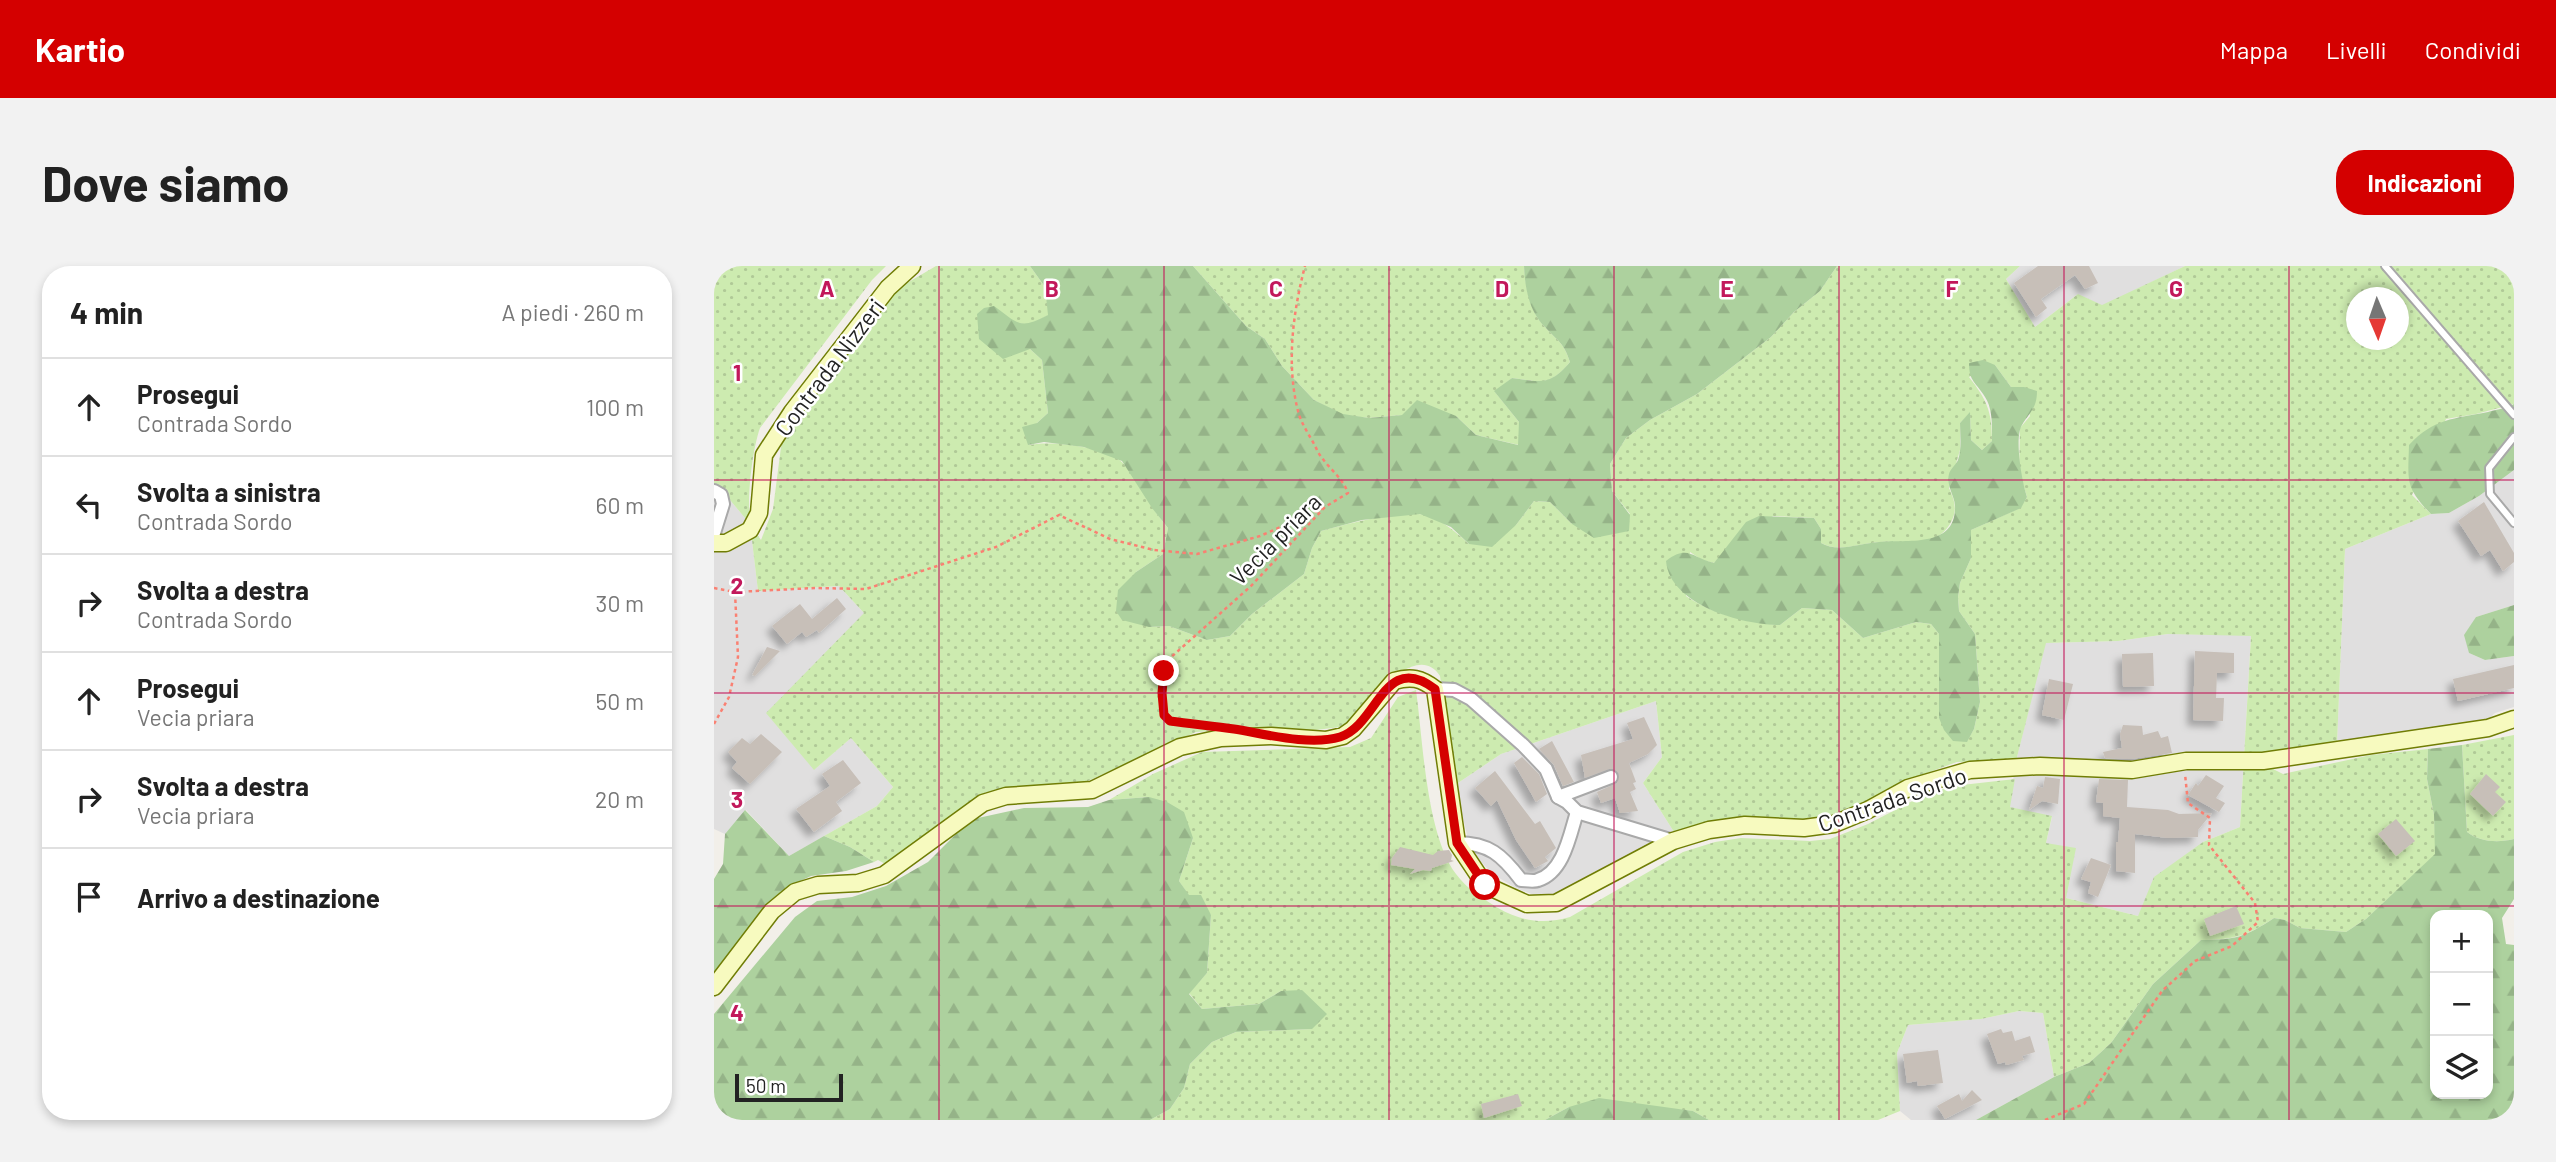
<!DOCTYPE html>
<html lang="it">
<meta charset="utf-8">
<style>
body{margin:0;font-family:Barlow,sans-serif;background:#f2f2f2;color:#222}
.controls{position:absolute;right:21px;bottom:21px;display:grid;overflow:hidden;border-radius:14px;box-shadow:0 4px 10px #0003}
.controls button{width:63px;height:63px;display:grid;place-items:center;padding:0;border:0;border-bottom:2px solid #e0e0e0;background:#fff;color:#222;font:35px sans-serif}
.compass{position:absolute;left:1632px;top:21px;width:63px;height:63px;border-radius:50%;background:#fff;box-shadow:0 4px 10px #0003;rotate:178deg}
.scale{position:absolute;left:21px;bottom:18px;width:108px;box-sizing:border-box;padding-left:7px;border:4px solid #222;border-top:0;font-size:19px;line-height:24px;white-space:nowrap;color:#222;-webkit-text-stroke:5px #fff;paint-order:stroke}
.stop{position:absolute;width:21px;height:21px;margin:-16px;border:5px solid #d40000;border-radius:50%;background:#fff}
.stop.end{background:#d40000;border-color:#fff;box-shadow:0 2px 7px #0008}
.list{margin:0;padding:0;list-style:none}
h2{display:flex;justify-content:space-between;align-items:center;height:91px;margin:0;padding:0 28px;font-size:30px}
h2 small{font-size:23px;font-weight:400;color:#767676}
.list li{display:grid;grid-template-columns:46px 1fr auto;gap:21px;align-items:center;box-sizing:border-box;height:98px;padding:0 28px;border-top:2px solid #e0e0e0}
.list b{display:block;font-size:26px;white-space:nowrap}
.list p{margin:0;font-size:23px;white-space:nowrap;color:#767676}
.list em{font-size:23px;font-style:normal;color:#767676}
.icon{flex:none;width:38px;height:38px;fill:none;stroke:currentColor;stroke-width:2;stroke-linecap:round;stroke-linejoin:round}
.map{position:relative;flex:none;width:1800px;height:854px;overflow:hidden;border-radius:28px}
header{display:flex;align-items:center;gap:42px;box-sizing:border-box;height:98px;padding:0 35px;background:#d40000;color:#fff}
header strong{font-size:33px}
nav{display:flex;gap:38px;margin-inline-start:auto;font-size:24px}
.intro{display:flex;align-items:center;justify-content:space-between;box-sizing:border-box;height:168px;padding:0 42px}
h1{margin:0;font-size:49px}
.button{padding:18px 32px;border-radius:28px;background:#d40000;color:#fff;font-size:24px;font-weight:700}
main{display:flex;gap:42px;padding:0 42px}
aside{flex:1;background:#fff;border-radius:28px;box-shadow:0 4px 10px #0003}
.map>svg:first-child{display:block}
.residential{fill:#e0dfdf}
.grass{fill:url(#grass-dots);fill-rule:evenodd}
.forest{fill:url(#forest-firs);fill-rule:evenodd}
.building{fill:#c7bfb8;filter:url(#shadow)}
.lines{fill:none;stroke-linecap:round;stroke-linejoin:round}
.lane-casing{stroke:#a9a9a9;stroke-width:10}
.street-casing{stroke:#a9a9a9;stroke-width:16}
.secondary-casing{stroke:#707d05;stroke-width:19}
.path{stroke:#fa8072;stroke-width:2.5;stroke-dasharray:3.5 3.5;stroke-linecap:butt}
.lane{stroke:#fff;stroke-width:6}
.street{stroke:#fff;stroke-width:12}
.secondary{stroke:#f7fabf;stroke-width:16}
.route{stroke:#d40000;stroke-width:9}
.grid{fill:none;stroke:#c2185b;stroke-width:2;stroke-opacity:0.55}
.labels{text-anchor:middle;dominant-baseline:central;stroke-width:5;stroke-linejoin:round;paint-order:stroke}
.street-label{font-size:23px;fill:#222;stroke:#fff}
.grid-label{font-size:23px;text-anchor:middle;font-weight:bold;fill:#c2185b;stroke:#fff;stroke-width:5;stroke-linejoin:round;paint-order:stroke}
</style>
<header>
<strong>Kartio</strong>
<nav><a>Mappa</a><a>Livelli</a><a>Condividi</a></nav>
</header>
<div class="intro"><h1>Dove siamo</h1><a class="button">Indicazioni</a></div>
<main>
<aside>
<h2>4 min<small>A piedi · 260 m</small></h2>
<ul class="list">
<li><svg class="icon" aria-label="ahead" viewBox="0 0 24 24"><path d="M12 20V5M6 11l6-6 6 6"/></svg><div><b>Prosegui</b><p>Contrada Sordo</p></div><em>100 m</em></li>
<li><svg class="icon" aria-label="left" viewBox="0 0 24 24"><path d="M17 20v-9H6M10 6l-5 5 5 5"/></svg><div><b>Svolta a sinistra</b><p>Contrada Sordo</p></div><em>60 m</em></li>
<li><svg class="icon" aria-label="right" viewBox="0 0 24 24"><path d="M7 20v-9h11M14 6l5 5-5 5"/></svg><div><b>Svolta a destra</b><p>Contrada Sordo</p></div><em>30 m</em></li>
<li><svg class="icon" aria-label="ahead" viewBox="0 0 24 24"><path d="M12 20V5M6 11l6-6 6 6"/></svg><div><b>Prosegui</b><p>Vecia priara</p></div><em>50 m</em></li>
<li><svg class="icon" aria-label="right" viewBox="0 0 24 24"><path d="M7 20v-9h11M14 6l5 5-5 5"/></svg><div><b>Svolta a destra</b><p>Vecia priara</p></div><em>20 m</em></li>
<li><svg class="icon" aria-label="arrive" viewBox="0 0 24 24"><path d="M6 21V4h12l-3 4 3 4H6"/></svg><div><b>Arrivo a destinazione</b></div></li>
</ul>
</aside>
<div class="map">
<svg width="1800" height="854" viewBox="0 0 1800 854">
<defs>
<pattern id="grass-dots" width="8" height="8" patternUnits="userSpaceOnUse" patternTransform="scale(1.75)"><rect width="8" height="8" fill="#cdebb0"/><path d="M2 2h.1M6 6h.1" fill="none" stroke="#b0c997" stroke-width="1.8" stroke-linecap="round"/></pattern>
<pattern id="forest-firs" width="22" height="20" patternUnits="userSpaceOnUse" patternTransform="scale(1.75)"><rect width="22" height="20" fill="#add19e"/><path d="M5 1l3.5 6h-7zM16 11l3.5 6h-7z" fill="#95b388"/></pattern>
<filter id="shadow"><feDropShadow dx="-6" dy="6" stdDeviation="3.5" flood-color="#0004"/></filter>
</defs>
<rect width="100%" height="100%" fill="#f2efe9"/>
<!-- residential -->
<g class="residential">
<polygon points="1306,0 1471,0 1388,40 1364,28 1321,61 1292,13"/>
<polygon points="1800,204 1800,339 1762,351 1755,387 1771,394 1800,390 1800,441 1781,447 1768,459 1673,467 1623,478 1631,283 1717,248 1735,247 1765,230"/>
<polygon points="0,220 6,222 36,258 44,325 125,320 150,347 101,503 137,472 179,521 163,540 75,590 32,544 11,568 0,563"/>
<polygon points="1454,368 1537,369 1526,561 1489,576 1424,650 1352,632 1332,577 1338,551 1295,541 1302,495 1331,377 1404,375"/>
<polygon points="942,435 948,491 929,517 960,566 860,625 835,631 820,629 802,622 780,609 763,592 755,577 741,519 787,488"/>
<polygon points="1305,745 1329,747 1340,811 1262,854 1197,854 1186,845 1183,787 1194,759 1267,753"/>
</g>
<!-- grass -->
<g class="grass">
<path d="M 0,0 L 172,0 L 158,14 L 46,162 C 38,185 33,231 36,256 C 37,262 44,269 47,274 L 59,243 L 67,181 L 70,172 L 178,30 L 193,17 L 222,0 L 316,0 L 331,21 L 335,49 L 315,59 L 304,57 L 316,83 L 328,94 L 334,147 L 323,157 L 315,179 C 336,174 396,181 410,198 C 426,218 437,242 454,262 L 449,288 L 422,306 L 435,361 L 455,360 L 493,374 L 516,370 L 538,348 L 590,308 L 598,282 L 607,265 C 634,258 677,246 704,248 C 723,249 742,266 755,278 L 802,259 L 820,235 L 836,236 L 858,258 L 916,248 L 898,225 L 896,198 L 912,172 L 936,154 L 983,128 L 1057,71 L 1080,46 L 1106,25 L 1123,0 L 1306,0 L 1292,13 L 1321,61 L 1364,28 L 1388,39 L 1471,0 L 1800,0 L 1800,138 L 1762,148 L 1732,153 L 1698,229 L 1717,248 L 1631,283 L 1623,478 L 1573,489 L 1531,489 L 1569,508 L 1657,489 L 1714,483 L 1713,513 L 1720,549 L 1722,588 L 1652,653 L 1632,666 L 1586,662 L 1571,654 L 1560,652 C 1533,670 1520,674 1487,674 L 1439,718 L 1397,777 L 1375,797 L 1340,811 L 1329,747 L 1305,745 L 1267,753 L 1194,759 L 1183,787 L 1186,845 L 1164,854 L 995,854 L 979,845 L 958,843 L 855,841 L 831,854 L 436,854 L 456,843 L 470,822 L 476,798 L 498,776 L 522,766 L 598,763 L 567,725 L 545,738 L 488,743 L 475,727 L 493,707 L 497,649 L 475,630 L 465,615 L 479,572 L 435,531 L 395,534 L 439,508 L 488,486 L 636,481 L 657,472 L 684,431 L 702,424 C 709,474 712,568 742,608 C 753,623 768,632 784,642 C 807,655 830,659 856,651 L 969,586 L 1001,576 L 1027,572 L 1096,575 L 1116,573 L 1154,558 L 1212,528 L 1239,520 L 1301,513 L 1296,541 L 1338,550 L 1332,577 L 1362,582 L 1352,632 L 1424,650 L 1440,611 L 1489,576 L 1526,561 L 1537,370 L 1454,368 L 1404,375 L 1332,377 L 1302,495 L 1243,496 L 1188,516 L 1134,549 L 1084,555 L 1017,553 L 960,566 L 929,517 L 948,491 L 942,435 L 787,488 L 741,519 L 726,410 C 702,372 649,441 634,460 L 594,465 L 530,463 L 482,466 L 365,519 L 272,526 L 225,558 L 173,599 L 164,594 L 160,596 L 136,581 L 110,570 L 163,540 L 179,521 L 137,472 L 100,504 L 52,447 L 150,347 L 125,320 L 44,325 L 36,258 L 6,222 L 0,220 ZM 1643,32 L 1685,32 L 1685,74 L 1643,74 ZM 1281,99 L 1297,121 L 1310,121 L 1316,150 L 1306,162 L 1305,205 L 1313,231 L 1306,242 L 1257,264 L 1257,292 L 1246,317 L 1244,331 L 1245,345 L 1261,368 L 1266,436 L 1260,463 L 1253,475 L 1225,452 L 1225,368 L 1217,358 L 1202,356 L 1149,372 L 1118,344 L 1088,342 L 1066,359 C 1033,356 1000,349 972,330 L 976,286 L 988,294 L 1000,297 L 1059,250 L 1100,252 L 1107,263 L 1107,277 C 1125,287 1146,277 1166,276 C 1190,274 1221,283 1236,258 C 1244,245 1241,235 1235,222 L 1246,184 L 1246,157 L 1256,147 L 1257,174 L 1268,184 L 1278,175 C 1278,145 1273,134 1255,111 Z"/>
<path d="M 479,0 L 810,0 C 812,22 815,44 831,61 C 845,77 849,75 856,96 C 835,121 828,116 798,112 L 781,126 L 805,156 L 805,179 L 762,169 L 742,150 L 688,149 L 655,152 L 629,149 L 600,134 L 568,100 L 551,73 L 532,60 Z"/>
<path d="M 1800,469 L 1800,573 C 1784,577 1766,576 1753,566 L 1748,479 Z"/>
</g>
<!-- forest -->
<g class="forest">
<path d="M 316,0 L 479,0 L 532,60 L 551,73 L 568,100 L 600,134 L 629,148 L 655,152 L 688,149 L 703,134 L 742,150 L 762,169 L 804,179 L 805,156 L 780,125 L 798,112 C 827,116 836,120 856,96 C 849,75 845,77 831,61 C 815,45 811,22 810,0 L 1123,0 L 1106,25 L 1080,46 L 1057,71 L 983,128 L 936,154 L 912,172 L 896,198 L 898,225 L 916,249 L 915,265 L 880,272 L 858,258 L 836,236 L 820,235 L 802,259 L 778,281 L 755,278 L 737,261 L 706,248 L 648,254 L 607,265 L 598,282 L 590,308 L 538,348 L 516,370 L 493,374 L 455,360 L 435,361 L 408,354 L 402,345 L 404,324 L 422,306 L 449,288 L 454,262 L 438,242 L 408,195 L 370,181 L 330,176 L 314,179 L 308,161 L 323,157 L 334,147 L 328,94 L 316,83 L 289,93 L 265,73 L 263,48 L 270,42 L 280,40 C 305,58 305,64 334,49 L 331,21 Z"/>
<path d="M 1269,94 L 1281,99 L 1297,121 L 1310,121 L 1323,125 C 1323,142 1316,146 1308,159 C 1300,172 1308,216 1313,231 L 1307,242 L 1257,264 L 1257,292 L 1246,317 L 1244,331 L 1245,345 L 1261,368 L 1266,436 L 1260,463 L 1253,476 L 1239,475 L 1230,464 L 1225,452 L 1225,368 L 1217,358 L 1202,356 L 1149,372 L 1118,344 L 1088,342 L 1066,359 C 1028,359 956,339 952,295 C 974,278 978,292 1000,297 L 1032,256 L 1045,250 L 1100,252 L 1107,263 L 1107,277 C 1124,287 1146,277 1165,276 C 1193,273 1243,283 1241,239 C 1240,229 1232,219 1235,208 C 1236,203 1242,199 1244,194 C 1248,182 1246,169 1246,157 L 1256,146 L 1257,174 L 1268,184 L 1278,175 C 1278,161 1279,143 1271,131 C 1262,116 1255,116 1255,97 Z"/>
<path d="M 1800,138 L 1800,204 L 1765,230 L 1735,247 L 1717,248 C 1691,221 1694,216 1695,179 C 1720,152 1740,153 1774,146 C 1783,143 1792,143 1800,138 Z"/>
<polygon points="1800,339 1800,390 1771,394 1755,387 1750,369 1762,351"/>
<path d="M 1748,479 L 1753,566 C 1766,576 1784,577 1800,573 L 1800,633 L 1788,652 L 1792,678 L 1800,679 L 1800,854 L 1262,854 L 1340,811 L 1375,797 L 1397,777 L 1439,718 L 1487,674 C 1522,674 1531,671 1560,652 L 1571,654 L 1586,662 L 1632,666 L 1652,653 L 1721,588 L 1720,549 L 1713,513 L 1714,483 ZM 1721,649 L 1774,649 L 1774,828 L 1721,828 Z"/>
<polygon points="435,531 453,536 470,546 479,572 465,615 475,629 487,629 497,649 493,707 475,728 488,743 545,738 567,725 588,724 613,748 598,763 522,766 498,776 476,798 470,822 456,843 436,854 0,854 0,748 81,651 103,635 138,631 172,620 214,596 248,562 264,552 310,542 374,541 395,534"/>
<polygon points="31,544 75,590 110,570 136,581 160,596 132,605 97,610 82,617 62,633 0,707 0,613 9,598 11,568"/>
<polygon points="885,832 979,845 995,854 831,854 855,841"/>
</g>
<!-- building -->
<g class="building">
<polygon points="1324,0 1375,0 1384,17 1371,23 1361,9 1327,33 1333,42 1322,51 1300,17"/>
<polygon points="1770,236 1800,287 1800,296 1789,305 1776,284 1767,290 1744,255"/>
<polygon points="123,332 132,343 105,367 103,364 92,371 88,366 73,378 58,360 86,338 98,353"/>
<polygon points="53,381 66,385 41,410 38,409"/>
<polygon points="1481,385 1520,387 1520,407 1503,407 1502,432 1510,432 1509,455 1479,454"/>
<polygon points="1439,387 1440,420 1409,421 1408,388"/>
<polygon points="1800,399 1800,422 1744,435 1739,413"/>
<polygon points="1335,413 1359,418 1350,454 1328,449"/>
<polygon points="930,451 943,479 934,488 915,497 922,516 919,517 922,523 916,526 924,545 906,547 901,532 887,537 883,526 903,517 905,507 899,503 895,503 871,512 867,489 919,473 913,457"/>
<polygon points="1409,459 1428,460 1429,469 1444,465 1447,472 1454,470 1458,487 1417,493 1391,492 1389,486 1408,482 1406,468"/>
<polygon points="47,468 68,486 36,518 18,502 23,496 14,486 28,472 36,478"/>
<polygon points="838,475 860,516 849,520 840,499 825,483"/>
<polygon points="808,491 825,508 833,528 822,536 800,497"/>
<polygon points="129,494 147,517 122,536 128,545 100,566 82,543 116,520 108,508"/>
<polygon points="781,505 821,558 826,555 842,582 831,591 834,595 821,602 802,574 783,534 777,540 761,522"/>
<polygon points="1772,508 1786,521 1781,526 1792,536 1779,550 1756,528"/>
<polygon points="1492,509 1510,520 1502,532 1511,537 1505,546 1474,529 1482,517 1484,520"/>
<polygon points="1331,511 1346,513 1344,538 1328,535 1315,544 1323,520 1329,522"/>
<polygon points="1385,513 1414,514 1413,541 1454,544 1465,548 1498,547 1484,564 1484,571 1454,572 1421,568 1421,607 1402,605 1402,576 1404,576 1406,552 1389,550 1389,537 1382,536"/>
<polygon points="1682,553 1701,575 1682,590 1664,568"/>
<polygon points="686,581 719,589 724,585 735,584 738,589 737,594 740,595 718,602 717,605 709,604 696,608 701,603 677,599 678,592"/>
<polygon points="1377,592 1397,599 1384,631 1374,627 1377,616 1367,613"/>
<polygon points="1522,640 1530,658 1496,670 1490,653"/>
<polygon points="1287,763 1289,767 1298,765 1301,775 1316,770 1321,786 1308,790 1310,794 1292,799 1291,796 1284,798 1273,768"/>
<polygon points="1224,784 1229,817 1204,820 1203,815 1193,817 1189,788"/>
<polygon points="1258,824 1268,834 1231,853 1223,840 1245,828 1248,835"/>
<polygon points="804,828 808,840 770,852 767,838"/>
</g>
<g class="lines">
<!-- lane casing -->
<g class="lane-casing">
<g id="lane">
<polyline points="1671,0 1800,149"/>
<polyline points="1800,171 1775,202 1776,228 1800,257"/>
</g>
</g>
<!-- street casing -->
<g class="street-casing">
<g id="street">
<polyline points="0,225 7,229 9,238 0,267"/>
<polyline points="721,423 740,424 757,433 809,479 832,503 844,531 853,536 863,546 959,575"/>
<polyline points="844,531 897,511"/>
<path d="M 743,577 C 775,577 788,589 807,614 C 811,614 820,616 824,614 C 850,606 856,568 863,546"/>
</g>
</g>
<!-- secondary casing -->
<g class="secondary-casing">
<g id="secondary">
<polyline points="0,277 12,277 36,264 45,247 50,189 78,146 174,22 198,0"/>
<path d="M 0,721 L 58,645 L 81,626 L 104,619 L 144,617 L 170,609 L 269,537 L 292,530 L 378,524 L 466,481 L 507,472 L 557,470 L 612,474 L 629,470 L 639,463 L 680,415 C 697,410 707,412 721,423 L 743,577 L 771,619 L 813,638 L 842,637 L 959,575 L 995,564 L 1031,559 L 1090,562 L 1120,558 L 1154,544 L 1194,522 L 1256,504 L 1326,500 L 1418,504 L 1472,495 L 1549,495 L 1774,462 L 1800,453"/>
</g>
</g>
<!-- path -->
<g class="path">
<polyline points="0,322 21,326 101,322 152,323 282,281 345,249 396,273 440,284 483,288 546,270 608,243"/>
<polyline points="0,458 15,431 24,391 21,326"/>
<path d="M 491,460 L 456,455 L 450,449 C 448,429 447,412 455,393 L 537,320 L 611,241 L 634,227 C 628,210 611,200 603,184 C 597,171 587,158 584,145 C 572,98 579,46 591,0"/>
<polyline points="1331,854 1370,838 1448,725 1481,695 1518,680 1544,656 1541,637 1495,579 1496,552 1474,537 1471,508"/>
</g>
<!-- lane -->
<use href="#lane" class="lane"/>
<!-- street -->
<use href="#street" class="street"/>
<!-- secondary -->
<use href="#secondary" class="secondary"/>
</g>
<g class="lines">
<!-- route -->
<path class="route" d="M 450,405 L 448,427 L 450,449 L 456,455 C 477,458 499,460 520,463 C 551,468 596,480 626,471 C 664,459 670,384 721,423 L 743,577 L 771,619"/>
</g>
<!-- grid -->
<path class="grid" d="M 225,0 L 225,854M 450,0 L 450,854M 675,0 L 675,854M 900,0 L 900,854M 1125,0 L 1125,854M 1350,0 L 1350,854M 1575,0 L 1575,854M 0,214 L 1800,214M 0,427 L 1800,427M 0,640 L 1800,640"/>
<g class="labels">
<!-- street labels -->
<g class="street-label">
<text transform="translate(115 101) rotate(-53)">Contrada Nizzeri</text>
<text transform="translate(561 273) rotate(-45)">Vecia priara</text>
<text transform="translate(1178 533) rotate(-19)">Contrada Sordo</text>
</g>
</g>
<g class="grid-label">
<text x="113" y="31">A</text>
<text x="338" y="31">B</text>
<text x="562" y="31">C</text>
<text x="788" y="31">D</text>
<text x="1013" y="31">E</text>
<text x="1238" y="31">F</text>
<text x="1462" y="31">G</text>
<text x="23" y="115">1</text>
<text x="23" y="328">2</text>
<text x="23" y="542">3</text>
<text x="23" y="755">4</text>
</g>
</svg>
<div class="controls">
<button>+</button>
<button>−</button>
<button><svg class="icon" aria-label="layers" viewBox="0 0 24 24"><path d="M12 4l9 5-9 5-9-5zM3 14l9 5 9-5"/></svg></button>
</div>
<svg class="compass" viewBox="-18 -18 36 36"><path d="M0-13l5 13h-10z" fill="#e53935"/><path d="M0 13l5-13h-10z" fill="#767676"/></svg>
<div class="scale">50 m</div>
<div class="stop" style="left:771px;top:619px"></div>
<div class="stop end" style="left:450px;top:405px"></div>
</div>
</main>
